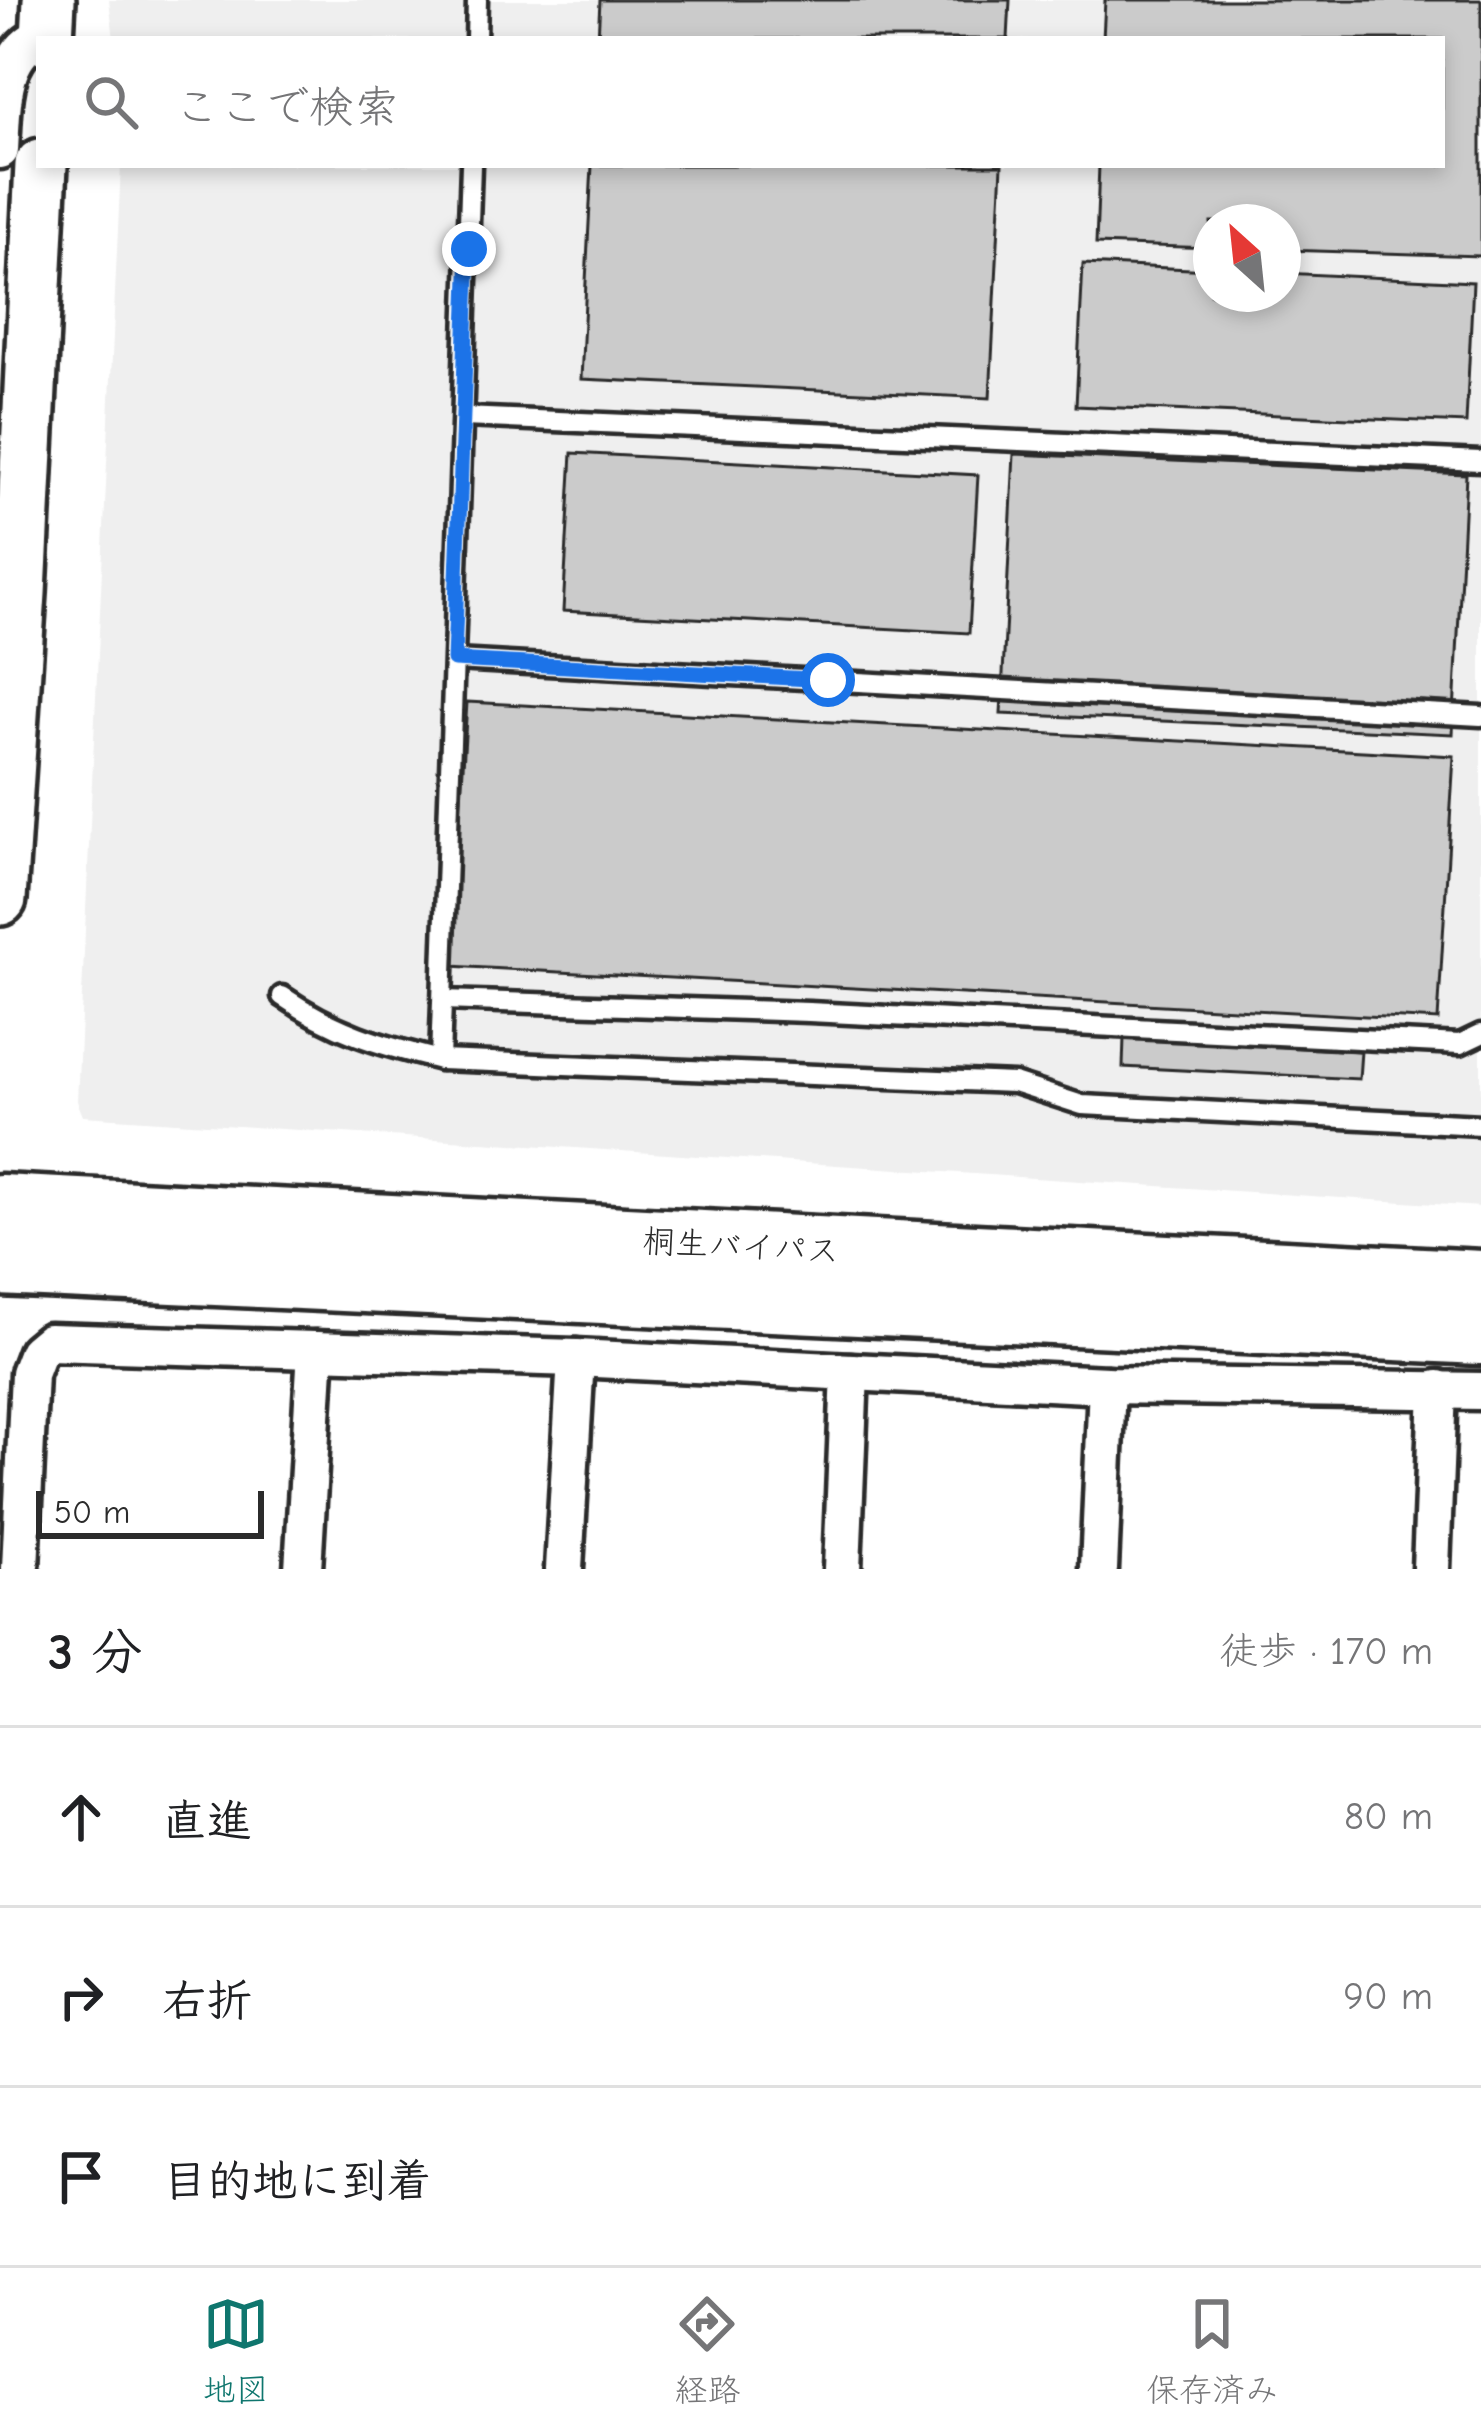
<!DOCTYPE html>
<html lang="ja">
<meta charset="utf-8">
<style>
body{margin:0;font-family:"Comic Neue","Klee One",sans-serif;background:#f2f2f2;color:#202124}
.compass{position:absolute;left:1193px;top:204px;width:108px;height:108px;border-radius:50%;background:#fff;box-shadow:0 6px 18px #0003;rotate:333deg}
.scale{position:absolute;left:36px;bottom:30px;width:228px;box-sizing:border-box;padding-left:12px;border:6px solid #2b2b2b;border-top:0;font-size:33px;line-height:42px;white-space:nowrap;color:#2b2b2b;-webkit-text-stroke:9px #fff;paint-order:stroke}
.stop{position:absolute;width:36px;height:36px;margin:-27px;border:9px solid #1a73e8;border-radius:50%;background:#fff}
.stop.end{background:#1a73e8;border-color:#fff;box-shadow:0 3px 12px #0008}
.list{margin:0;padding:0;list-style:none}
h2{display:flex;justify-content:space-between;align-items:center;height:156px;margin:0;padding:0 48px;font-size:51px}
h2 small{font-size:39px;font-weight:400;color:#757577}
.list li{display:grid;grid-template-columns:78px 1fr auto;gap:36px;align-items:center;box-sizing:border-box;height:180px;padding:0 48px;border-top:3px solid #e0e0e0}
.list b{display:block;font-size:45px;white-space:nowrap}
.list em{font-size:39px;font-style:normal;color:#757577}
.icon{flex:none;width:66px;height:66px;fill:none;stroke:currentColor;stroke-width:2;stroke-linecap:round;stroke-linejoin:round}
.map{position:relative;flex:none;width:1481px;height:1569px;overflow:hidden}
.search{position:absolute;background:#fff;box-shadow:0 6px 18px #0003;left:36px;right:36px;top:36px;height:132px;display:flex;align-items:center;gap:30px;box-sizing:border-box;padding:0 42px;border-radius:0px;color:#757577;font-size:45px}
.sheet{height:696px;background:#fff}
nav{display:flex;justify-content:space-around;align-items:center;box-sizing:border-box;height:168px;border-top:3px solid #e0e0e0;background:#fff;font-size:33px;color:#757577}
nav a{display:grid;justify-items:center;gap:6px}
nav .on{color:#0f766e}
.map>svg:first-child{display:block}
.built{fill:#efefef;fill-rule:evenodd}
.building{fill:#cbcbcb;stroke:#2b2b2b;stroke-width:3}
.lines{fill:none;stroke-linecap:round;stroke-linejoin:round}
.lane-casing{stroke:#2b2b2b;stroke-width:27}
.street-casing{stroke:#2b2b2b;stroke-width:45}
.secondary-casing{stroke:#2b2b2b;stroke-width:60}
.highway-casing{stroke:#2b2b2b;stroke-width:75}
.lane{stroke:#fff;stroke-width:18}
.street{stroke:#fff;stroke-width:36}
.secondary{stroke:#fff;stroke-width:51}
.highway{stroke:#fff;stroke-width:66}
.route{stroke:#1a73e8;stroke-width:15}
.labels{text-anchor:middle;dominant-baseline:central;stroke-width:10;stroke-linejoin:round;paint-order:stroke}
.street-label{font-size:33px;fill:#2b2b2b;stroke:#fff}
</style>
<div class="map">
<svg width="1481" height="1569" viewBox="0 0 1481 1569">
<rect width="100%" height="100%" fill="#fff"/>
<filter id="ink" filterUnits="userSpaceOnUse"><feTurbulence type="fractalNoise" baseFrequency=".00833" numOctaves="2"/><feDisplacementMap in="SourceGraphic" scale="24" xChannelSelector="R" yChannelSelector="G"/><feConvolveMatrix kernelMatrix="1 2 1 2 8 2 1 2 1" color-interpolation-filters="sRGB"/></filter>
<g filter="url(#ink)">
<!-- built -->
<path class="built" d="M 109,0 L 1481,0 L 1481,1207 L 83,1116 L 77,1101 L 121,165 L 1442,165 L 1442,39 L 114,39 ZM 1211,222 L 1283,222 L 1283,294 L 1211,294 Z"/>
<!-- building -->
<g class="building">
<polygon points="600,0 1010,0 1008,39 598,39"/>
<polygon points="1105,0 1481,0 1481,256 1283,250 1283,222 1211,222 1211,248 1096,244 1099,165 1442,165 1442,39 1103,39"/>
<polygon points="592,165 1002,165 990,398 581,379"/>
<polygon points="1083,264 1211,270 1211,294 1283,294 1283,273 1473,282 1466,423 1076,406"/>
<polygon points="572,453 978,475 969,633 563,611"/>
<polygon points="1014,454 1466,474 1453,734 1001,714"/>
<polygon points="467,702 1454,756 1438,1020 451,966"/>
<polygon points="1124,1038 1361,1051 1359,1079 1123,1067"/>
</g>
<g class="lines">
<!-- lane casing -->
<g class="lane-casing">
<g id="lane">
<polyline points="476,39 477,0"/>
<polyline points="463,417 1481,461"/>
<polyline points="455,660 1481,716"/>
<path d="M 282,996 C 335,1032 379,1045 440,1060 L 1014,1083 L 1082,1105 L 1481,1125"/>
<polyline points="443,1000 809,1012 1460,1044 1481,1034"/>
<polyline points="440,1060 471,165"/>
</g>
</g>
<!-- street casing -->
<g class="street-casing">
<g id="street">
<path d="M 0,150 C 3,101 0,50 48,33"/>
<polyline points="20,1569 29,1373 37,1352 49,1342 576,1358 1107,1385 1481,1391"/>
<polyline points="303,1569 316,1350"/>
<polyline points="564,1569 576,1358"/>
<polyline points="842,1569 850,1372"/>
<polyline points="1099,1569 1107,1385"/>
<polyline points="1431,1569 1438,1389"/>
</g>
</g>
<!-- secondary casing -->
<g class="secondary-casing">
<g id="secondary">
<polyline points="47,39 49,0"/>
<polyline points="0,899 20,593 41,165"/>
</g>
</g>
<!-- highway casing -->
<g class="highway-casing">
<g id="highway">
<polyline points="0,1208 1481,1284"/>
<polyline points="0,1262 1481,1331"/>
</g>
</g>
<!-- lane -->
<use href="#lane" class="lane"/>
<!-- street -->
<use href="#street" class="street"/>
<!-- secondary -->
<use href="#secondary" class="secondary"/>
<!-- highway -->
<use href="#highway" class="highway"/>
</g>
</g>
<g class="lines" filter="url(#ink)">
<!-- route -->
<polyline class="route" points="469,249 454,660 828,680"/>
</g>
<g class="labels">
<!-- street labels -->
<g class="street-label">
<text transform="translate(741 1246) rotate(3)">桐生バイパス</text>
</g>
</g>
</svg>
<svg class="compass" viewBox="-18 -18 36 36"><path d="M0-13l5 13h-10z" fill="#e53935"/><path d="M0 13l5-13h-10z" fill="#757577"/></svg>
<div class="scale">50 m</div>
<div class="stop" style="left:828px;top:680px"></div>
<div class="stop end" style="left:469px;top:249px"></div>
<div class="search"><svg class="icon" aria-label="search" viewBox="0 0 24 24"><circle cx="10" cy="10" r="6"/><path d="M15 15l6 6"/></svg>ここで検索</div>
</div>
<section class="sheet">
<h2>3 分<small>徒歩 · 170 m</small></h2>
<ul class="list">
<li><svg class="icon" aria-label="ahead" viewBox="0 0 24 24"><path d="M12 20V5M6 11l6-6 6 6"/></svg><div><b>直進</b></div><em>80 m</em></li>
<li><svg class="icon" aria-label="right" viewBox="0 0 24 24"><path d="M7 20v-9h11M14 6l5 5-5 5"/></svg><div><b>右折</b></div><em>90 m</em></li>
<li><svg class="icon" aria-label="arrive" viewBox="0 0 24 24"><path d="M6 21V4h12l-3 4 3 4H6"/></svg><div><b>目的地に到着</b></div></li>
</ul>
</section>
<nav>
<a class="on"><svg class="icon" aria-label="map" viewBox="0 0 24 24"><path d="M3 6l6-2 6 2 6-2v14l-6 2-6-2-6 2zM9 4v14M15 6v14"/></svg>地図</a>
<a><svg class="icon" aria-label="directions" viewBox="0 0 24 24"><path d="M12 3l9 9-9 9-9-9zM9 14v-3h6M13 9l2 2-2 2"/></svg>経路</a>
<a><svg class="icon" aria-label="saved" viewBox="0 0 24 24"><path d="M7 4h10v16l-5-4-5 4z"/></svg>保存済み</a>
</nav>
